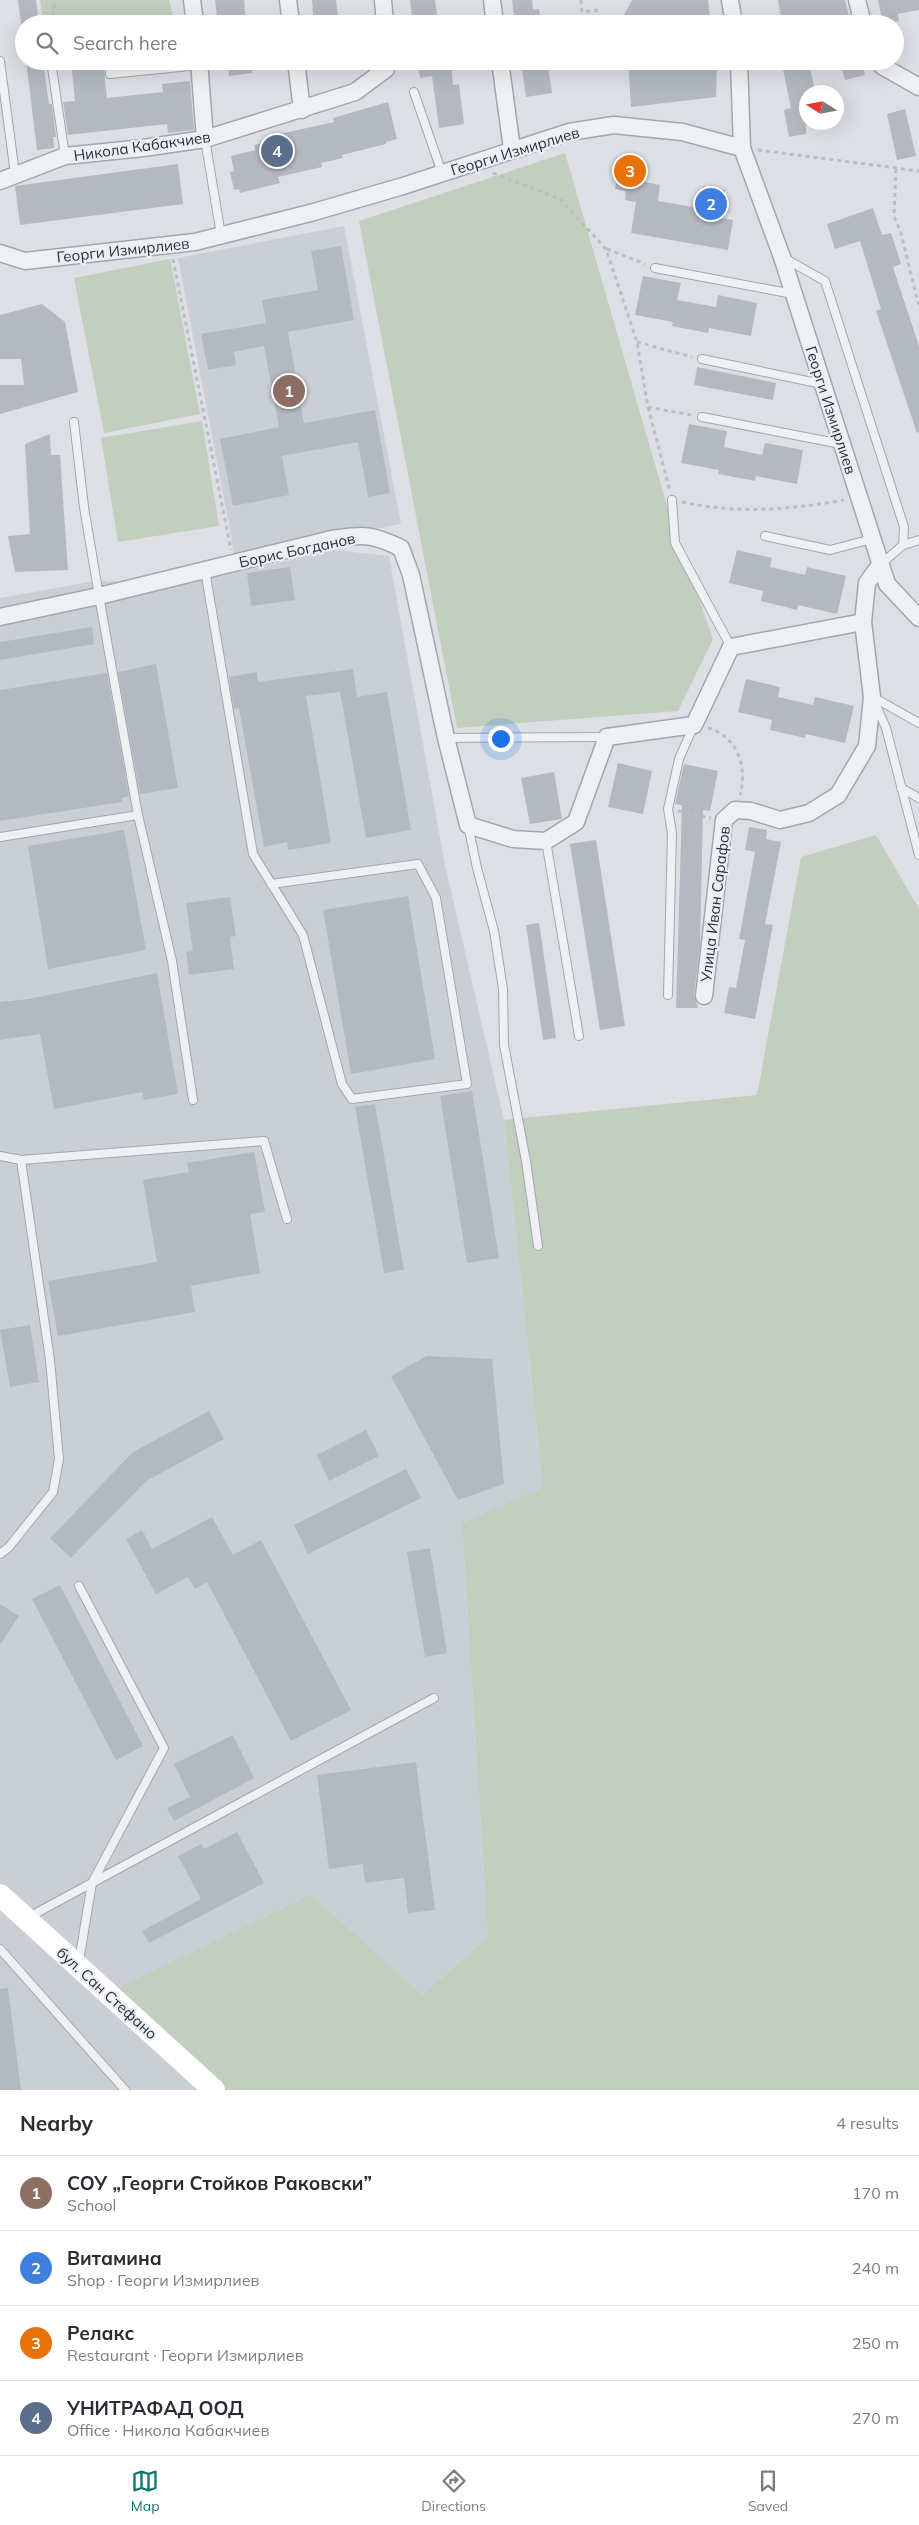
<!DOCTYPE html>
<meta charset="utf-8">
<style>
body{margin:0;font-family:Mulish,sans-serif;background:#f7f7f7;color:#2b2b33}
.compass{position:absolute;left:799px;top:85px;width:45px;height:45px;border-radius:50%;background:#fff;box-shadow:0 5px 20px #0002;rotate:281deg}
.you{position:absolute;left:500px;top:738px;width:18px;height:18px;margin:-12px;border:4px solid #fff;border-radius:50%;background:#1a73e8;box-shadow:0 0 0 8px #1a73e833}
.badge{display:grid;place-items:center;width:32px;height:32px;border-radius:50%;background:#0f766e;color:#fff;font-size:16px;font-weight:700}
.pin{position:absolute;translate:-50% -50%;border:2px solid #fff;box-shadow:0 1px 5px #0006}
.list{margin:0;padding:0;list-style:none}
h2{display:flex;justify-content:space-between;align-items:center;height:65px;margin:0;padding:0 20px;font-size:21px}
h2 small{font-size:16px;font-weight:400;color:#7c7c81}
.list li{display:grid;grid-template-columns:32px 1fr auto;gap:15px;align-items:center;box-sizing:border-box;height:75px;padding:0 20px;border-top:1px solid #e1e1e2}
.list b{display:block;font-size:19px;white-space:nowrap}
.list p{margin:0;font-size:16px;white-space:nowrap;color:#7c7c81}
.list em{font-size:16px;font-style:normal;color:#7c7c81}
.icon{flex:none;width:28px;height:28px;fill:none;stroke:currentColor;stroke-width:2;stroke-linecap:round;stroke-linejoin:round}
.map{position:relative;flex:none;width:919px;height:2090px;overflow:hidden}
.search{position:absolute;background:#fff;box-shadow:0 5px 20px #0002;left:15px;right:15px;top:15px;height:55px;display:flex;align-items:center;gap:12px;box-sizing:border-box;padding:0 18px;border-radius:28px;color:#7c7c81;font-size:19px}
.sheet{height:365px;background:#fff}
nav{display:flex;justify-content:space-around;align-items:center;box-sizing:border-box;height:70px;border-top:1px solid #e1e1e2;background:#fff;font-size:14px;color:#7c7c81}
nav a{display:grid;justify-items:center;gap:2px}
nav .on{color:#0f766e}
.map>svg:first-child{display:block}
.built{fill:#cacfd6}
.green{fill:#c2cebe}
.building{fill:#b4b9c1}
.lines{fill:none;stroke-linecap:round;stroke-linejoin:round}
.lane-casing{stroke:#a2a7ae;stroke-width:10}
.street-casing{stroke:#a2a7ae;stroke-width:19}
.path{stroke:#babec4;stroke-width:3;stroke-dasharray:4 4;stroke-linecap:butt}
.lane{stroke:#eef0f4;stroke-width:8}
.street{stroke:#eef0f4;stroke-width:16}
.secondary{stroke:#fff;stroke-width:22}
.labels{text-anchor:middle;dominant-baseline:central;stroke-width:4.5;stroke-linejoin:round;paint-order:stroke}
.street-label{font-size:15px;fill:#272e3a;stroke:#ebeef3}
</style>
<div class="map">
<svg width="919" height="2090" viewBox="0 0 919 2090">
<rect width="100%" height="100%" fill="#dce0e5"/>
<!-- built -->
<g class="built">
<polygon points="344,226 401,524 235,557 178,258"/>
<polygon points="334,550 389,556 445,865 504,1120 543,1489 462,1523 488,1937 422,1995 214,2090 0,2090 0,598 95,581 193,582"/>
</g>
<!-- green -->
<g class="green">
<polygon points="40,0 169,0 175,22 43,24"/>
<polygon points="565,153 667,506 713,639 678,711 457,728 359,221"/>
<polygon points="170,259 200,414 104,433 74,278"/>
<polygon points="202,421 219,526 118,542 101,438"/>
<polygon points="876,835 919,909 919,2090 214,2090 107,1993 311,1895 422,1995 488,1937 462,1523 543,1488 504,1120 757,1095 801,857"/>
</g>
<!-- building -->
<g class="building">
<polygon points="18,0 36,0 39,24 21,24"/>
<polygon points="215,0 244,0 246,24 218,24"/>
<polygon points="312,0 336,0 339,24 314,24"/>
<polygon points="410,0 435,0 438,24 413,24"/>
<polygon points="512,0 532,0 533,10 539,9 542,24 515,24"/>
<polygon points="632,0 708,0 711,24 625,24 624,15"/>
<polygon points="778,0 845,0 851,24 831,24 829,19 807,24 782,24"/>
<polygon points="878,0 919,0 919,10 898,14 899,21 883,24"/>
<polygon points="26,61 43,61 49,104 52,104 56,137 53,137 54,148 37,150"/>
<polygon points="71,61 103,61 107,98 163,92 162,84 190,81 194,130 168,133 167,124 68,135 63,102 75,101"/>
<polygon points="228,61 251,61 252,73 229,76"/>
<polygon points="418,61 451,61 453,85 459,84 464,124 439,128 432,76 420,78"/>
<polygon points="521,61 547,61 552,93 526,97"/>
<polygon points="628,61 717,61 716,97 631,107"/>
<polygon points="789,61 809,61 815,92 806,92 806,134 789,137 784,110 791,108 783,69 790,67"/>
<polygon points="840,61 861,61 865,75 845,80"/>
<polygon points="388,102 397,139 386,142 386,144 342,155 343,158 321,163 322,167 278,177 280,183 240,193 239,189 234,190 230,172 234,171 231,156 255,150 254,145 282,138 280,134 334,122 333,118"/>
<polygon points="905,109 916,156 897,160 887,114"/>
<polygon points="621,158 643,162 640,181 660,185 658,201 699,208 703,186 725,190 720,218 733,220 728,250 631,233 636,202 625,200 626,191 615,189"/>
<polygon points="178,164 183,204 20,225 15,186"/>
<polygon points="873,208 882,235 891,233 901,264 893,267 919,346 919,432 917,433 876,311 881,309 860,241 835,249 827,224"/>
<polygon points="341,246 354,320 288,332 304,423 375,410 390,493 368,497 358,442 282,456 289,495 233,506 220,439 279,427 264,346 234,352 236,365 208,370 201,334 266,323 262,300 318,290 311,251"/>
<polygon points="643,276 681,283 677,300 716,307 718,295 757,303 751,336 709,328 708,333 672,326 673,322 635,315"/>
<polygon points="42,304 65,322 78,392 0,414 0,385 24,385 21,359 0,359 0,315"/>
<polygon points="697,367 776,383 773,400 694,385"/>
<polygon points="689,424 727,431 724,447 762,455 765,443 803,450 797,484 756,476 755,481 718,474 719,470 681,463"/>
<polygon points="50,434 51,455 60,455 68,570 15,572 8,536 30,534 25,444"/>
<polygon points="737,550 772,558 770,567 805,575 807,567 846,576 837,614 798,605 797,610 761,601 763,591 729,583"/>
<polygon points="290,567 295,600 251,606 247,573"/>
<polygon points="92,627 94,644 0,660 0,642"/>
<polygon points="156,664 178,788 140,794 118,672"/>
<polygon points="353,669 357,697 387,692 411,830 366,838 340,692 306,696 331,843 288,850 287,842 264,847 239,708 234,709 229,677 257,672 258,682"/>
<polygon points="107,673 129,796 121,798 122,802 0,821 0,690"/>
<polygon points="746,679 780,687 778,697 813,705 815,697 854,706 845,743 806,734 805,738 770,730 772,720 738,712"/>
<polygon points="618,763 652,771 643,814 608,807"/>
<polygon points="684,764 718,771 710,811 703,810 700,947 694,995 698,1008 676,1008 682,805 675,804"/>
<polygon points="554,772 562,819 530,824 521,778"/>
<polygon points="749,827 767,830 766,839 781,842 765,924 773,925 755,1019 724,1013 729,987 736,988 745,940 739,939 755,852 745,850"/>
<polygon points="124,830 146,950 48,969 28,846"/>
<polygon points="596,840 625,1026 600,1030 570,844"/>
<polygon points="408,896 435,1059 351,1074 323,910"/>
<polygon points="230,897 236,936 230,937 234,969 189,975 186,952 193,951 186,903"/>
<polygon points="539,923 556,1038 543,1040 526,925"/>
<polygon points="157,973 178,1094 144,1100 142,1092 54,1109 40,1034 0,1040 0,1002 29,999"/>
<polygon points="472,1091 499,1258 467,1263 440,1096"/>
<polygon points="375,1104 404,1270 384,1273 355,1107"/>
<polygon points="254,1152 265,1212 250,1214 260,1273 191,1286 195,1312 58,1336 48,1281 157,1262 143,1180 189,1172 187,1163"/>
<polygon points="30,1325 39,1382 10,1387 0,1330"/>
<polygon points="427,1356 492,1359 504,1484 458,1500 391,1376"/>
<polygon points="209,1411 224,1439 146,1481 71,1558 50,1538 133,1452"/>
<polygon points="366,1430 379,1456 329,1481 317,1455"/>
<polygon points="406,1469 421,1498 308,1554 294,1525"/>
<polygon points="212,1517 233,1555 261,1540 351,1710 291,1741 207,1582 195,1589 188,1577 156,1594 126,1539 142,1530 152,1549"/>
<polygon points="430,1548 447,1653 425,1657 407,1552"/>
<polygon points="60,1585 143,1746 116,1760 32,1599"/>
<polygon points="0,1604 19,1616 0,1645"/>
<polygon points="233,1735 254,1778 174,1821 167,1808 190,1797 174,1764"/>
<polygon points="416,1762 435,1910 408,1913 404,1878 365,1883 363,1864 329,1869 317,1775"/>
<polygon points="237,1832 264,1883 149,1943 142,1931 201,1899 178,1856 201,1844 204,1849"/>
<polygon points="8,1988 21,2090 0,2090 0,1989"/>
</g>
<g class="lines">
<!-- lane casing -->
<g class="lane-casing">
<g id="lane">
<polyline points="0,61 15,174"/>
<polyline points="51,61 65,156"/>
<polyline points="109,61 110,74 200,65"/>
<polyline points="414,92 442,173"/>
<polyline points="205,139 221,235"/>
<polyline points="784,258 825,281 904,527 903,545"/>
<polyline points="655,268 793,294"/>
<polyline points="702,359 822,384"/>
<polyline points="702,417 841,444"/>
<polyline points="74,422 84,507 99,596 138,815 172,961 193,1100"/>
<polyline points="672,500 675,543 731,647"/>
<polyline points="765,536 830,550 872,539"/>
<polyline points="880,565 903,545 919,540"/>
<polyline points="205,570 253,854 303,935 342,1084 352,1099 467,1084 436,898 418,864 271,884"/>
<polyline points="873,697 919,723"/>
<polyline points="875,703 886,728 919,855"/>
<polyline points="446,738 607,737"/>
<polyline points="901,788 919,798"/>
<polyline points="468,825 477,868 494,931 503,989 504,1045 526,1161 538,1246"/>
<polyline points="0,837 138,815"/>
<polyline points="546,841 579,1036"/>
<polyline points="668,995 672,833 668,809 679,759 694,725"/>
<polyline points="0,1156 21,1160 264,1141 287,1219"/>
<polyline points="0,1554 9,1547 53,1492 59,1459 50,1360 21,1160"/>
<polyline points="79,1586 164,1748 92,1883 79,1961"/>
<polyline points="29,1917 434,1698"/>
<polyline points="0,1949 125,2090"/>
</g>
</g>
<!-- street casing -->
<g class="street-casing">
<g id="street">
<polyline points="192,0 195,24"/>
<polyline points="288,0 291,24"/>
<polyline points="383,0 385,24"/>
<polyline points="492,0 495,24"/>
<polyline points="730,0 734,24"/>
<polyline points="857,0 863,24"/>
<polyline points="199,61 205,139"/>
<polyline points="296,61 302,110"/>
<polyline points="500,61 512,149"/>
<polyline points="739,61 742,148 782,257 887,584 919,618"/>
<polyline points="879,61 882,66 919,87"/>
<polyline points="0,181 65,156 143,148 205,139 355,92 386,69 386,61"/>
<polyline points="0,253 25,261 195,242 314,212 403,186 569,132 614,125 682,132 742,148"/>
<path d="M 0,617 L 99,596 L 332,539 C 364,534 372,534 401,548 L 411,575 L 446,738 L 468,825 L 513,839 L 546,841 L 576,822 L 607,737 L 694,725 L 731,647 L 863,622"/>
<polyline points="704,996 724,820 735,810 751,811 780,820 809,813 838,795 867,746 872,697 863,622 867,583 880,565"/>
</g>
</g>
<!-- path -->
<g class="path">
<polyline points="581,0 582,12 601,10"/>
<polyline points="52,24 55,0"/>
<polyline points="758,150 919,171"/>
<polyline points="896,169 894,216 901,233 919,307"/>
<polyline points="493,173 560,199 606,249 637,342 648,407 670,491"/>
<polyline points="607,249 645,264"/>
<polyline points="173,259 231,550"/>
<polyline points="637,342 692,357"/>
<polyline points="648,407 691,415"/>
<path d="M 682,502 C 738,514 787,510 844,500"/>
<path d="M 708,728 C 737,736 748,767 740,795"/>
<polyline points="678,811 711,818"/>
</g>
<!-- lane -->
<use href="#lane" class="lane"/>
<!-- street -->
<use href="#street" class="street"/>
<!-- secondary -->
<polyline class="secondary" points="0,1895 214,2090"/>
</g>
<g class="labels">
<!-- street labels -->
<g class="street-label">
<text transform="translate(142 146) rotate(-8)">Никола Кабакчиев</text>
<text transform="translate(515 151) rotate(-17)">Георги Измирлиев</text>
<text transform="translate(123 250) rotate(-6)">Георги Измирлиев</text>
<text transform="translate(831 410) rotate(72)">Георги Измирлиев</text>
<text transform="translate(297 550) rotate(-12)">Борис Богданов</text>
<text transform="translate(715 904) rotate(-83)">Улица Иван Сарафов</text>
<text transform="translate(107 1993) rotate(42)">бул. Сан Стефано</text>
</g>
</g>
</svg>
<svg class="compass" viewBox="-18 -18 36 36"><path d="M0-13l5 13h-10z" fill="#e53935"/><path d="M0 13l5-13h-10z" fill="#7c7c81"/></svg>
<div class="you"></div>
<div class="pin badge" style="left:289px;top:391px;background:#8d6e63">1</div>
<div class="pin badge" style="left:711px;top:204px;background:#3f7fe0">2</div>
<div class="pin badge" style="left:630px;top:171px;background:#e8710a">3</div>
<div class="pin badge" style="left:277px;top:151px;background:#5c6f8a">4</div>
<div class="search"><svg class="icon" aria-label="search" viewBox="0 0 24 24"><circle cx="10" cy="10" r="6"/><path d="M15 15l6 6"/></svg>Search here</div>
</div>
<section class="sheet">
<h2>Nearby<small>4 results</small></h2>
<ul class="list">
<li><span class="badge" style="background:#8d6e63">1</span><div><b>СОУ „Георги Стойков Раковски”</b><p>School</p></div><em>170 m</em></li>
<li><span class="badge" style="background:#3f7fe0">2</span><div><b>Витамина</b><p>Shop · Георги Измирлиев</p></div><em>240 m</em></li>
<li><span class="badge" style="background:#e8710a">3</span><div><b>Релакс</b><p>Restaurant · Георги Измирлиев</p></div><em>250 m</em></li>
<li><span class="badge" style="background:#5c6f8a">4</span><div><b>УНИТРАФАД ООД</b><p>Office · Никола Кабакчиев</p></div><em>270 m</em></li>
</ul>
</section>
<nav>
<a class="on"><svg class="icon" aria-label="map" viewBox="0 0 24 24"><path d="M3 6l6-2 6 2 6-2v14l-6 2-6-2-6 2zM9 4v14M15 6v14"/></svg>Map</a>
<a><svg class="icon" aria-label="directions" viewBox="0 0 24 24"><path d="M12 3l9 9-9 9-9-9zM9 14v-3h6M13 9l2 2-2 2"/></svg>Directions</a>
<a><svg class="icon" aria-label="saved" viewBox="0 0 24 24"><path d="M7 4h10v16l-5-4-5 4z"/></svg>Saved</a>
</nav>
